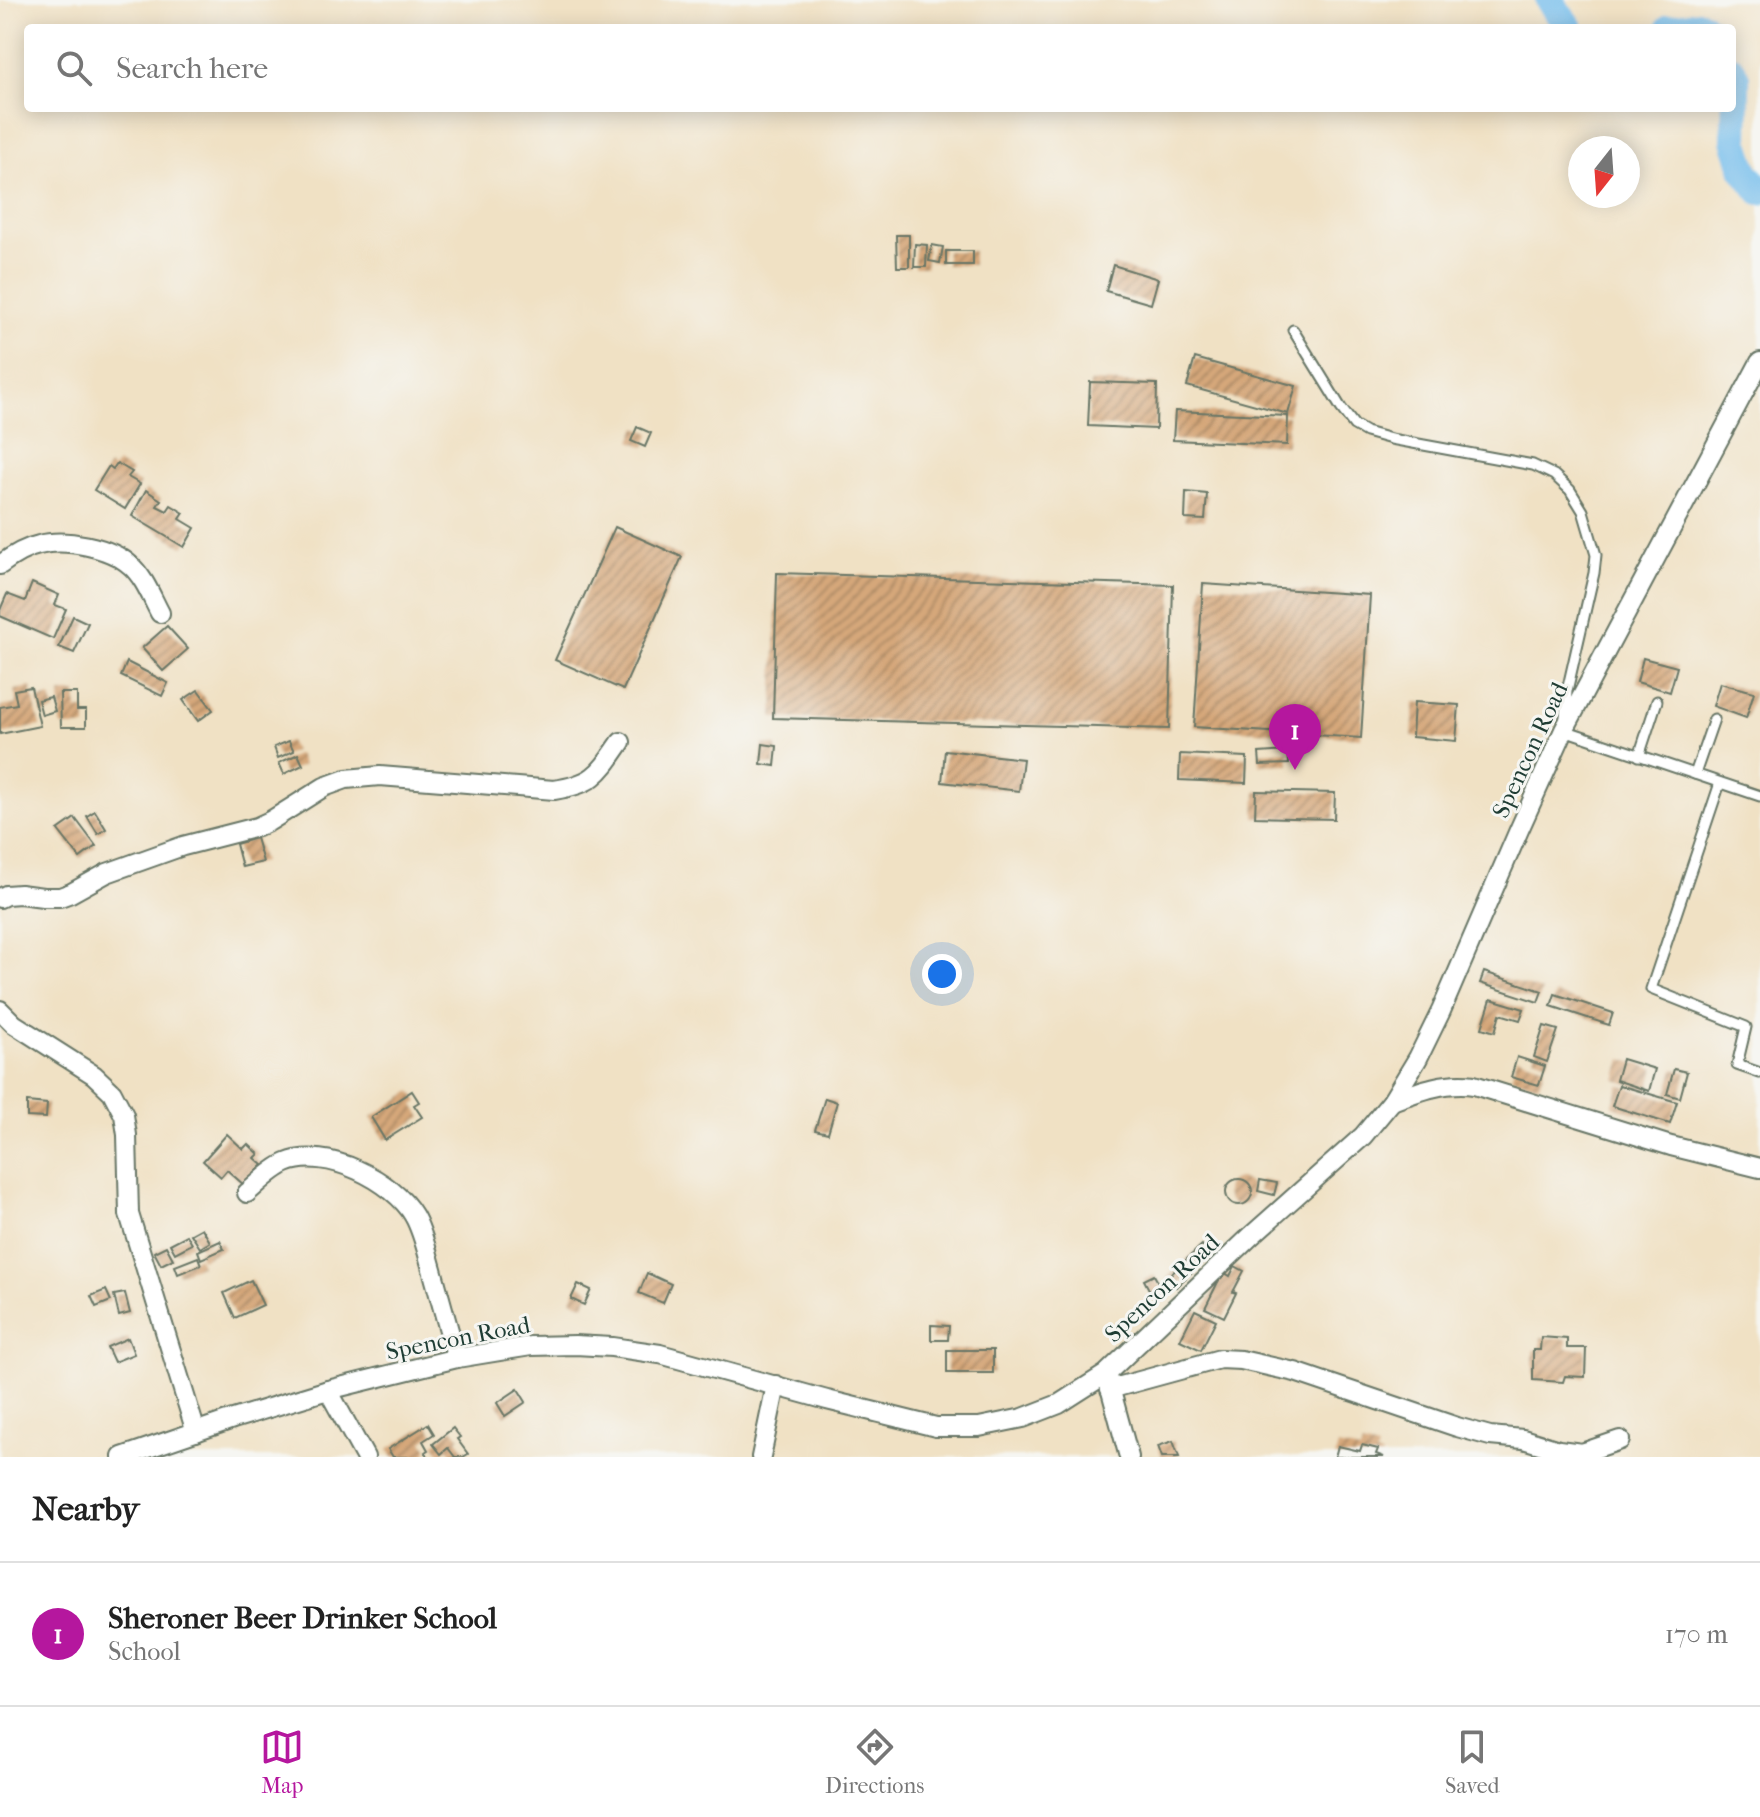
<!DOCTYPE html>
<style>
body{margin:0;font-family:"IM FELL French Canon",serif;background:#f6f6f6;color:#222}
.compass{position:absolute;left:1568px;top:136px;width:72px;height:72px;border-radius:50%;background:#fff;box-shadow:0 4px 20px #0003;rotate:197deg}
.you{position:absolute;left:942px;top:974px;width:28px;height:28px;margin:-20px;border:6px solid #fff;border-radius:50%;background:#1a73e8;box-shadow:0 0 0 12px #1a73e833}
.badge{display:grid;place-items:center;width:52px;height:52px;border-radius:50%;background:#b5179e;color:#fff;font-size:26px;font-weight:700}
.pin{position:absolute;translate:-50% -66px;filter:drop-shadow(0 2px 4px #0008)}
.pin::after{content:'';position:absolute;top:42px;width:28px;height:24px;background:inherit;clip-path:polygon(0 0,100% 0,50% 100%)}
.list{margin:0;padding:0;list-style:none}
h2{display:flex;justify-content:space-between;align-items:center;height:104px;margin:0;padding:0 32px;font-size:34px}
h2 small{font-size:26px;font-weight:400;color:#767676}
.list li{display:grid;grid-template-columns:52px 1fr auto;gap:24px;align-items:center;box-sizing:border-box;height:144px;padding:0 32px;border-top:2px solid #e0e0e0}
.list b{display:block;font-size:30px;white-space:nowrap}
.list p{margin:0;font-size:26px;white-space:nowrap;color:#767676}
.list em{font-size:26px;font-style:normal;color:#767676}
.icon{flex:none;width:44px;height:44px;fill:none;stroke:currentColor;stroke-width:2;stroke-linecap:round;stroke-linejoin:round}
.map{position:relative;flex:none;width:1760px;height:1457px;overflow:hidden}
.search{position:absolute;background:#fff;box-shadow:0 4px 20px #0003;left:24px;right:24px;top:24px;height:88px;display:flex;align-items:center;gap:20px;box-sizing:border-box;padding:0 28px;border-radius:8px;color:#767676;font-size:30px}
.sheet{height:248px;background:#fff}
nav{display:flex;justify-content:space-around;align-items:center;box-sizing:border-box;height:112px;border-top:2px solid #e0e0e0;background:#fff;font-size:22px;color:#767676}
nav a{display:grid;justify-items:center;gap:4px}
nav .on{color:#b5179e}
.map>svg:first-child{display:block}
.lines{fill:none;stroke-linecap:round;stroke-linejoin:round}
.river{stroke:#74bdec;stroke-width:28}
.building{fill:url(#building-hatch)}
.service-casing{stroke:#687666;stroke-width:13}
.minor-casing{stroke:#687666;stroke-width:22}
.service{stroke:#fff;stroke-width:9}
.minor{stroke:#fff;stroke-width:18}
.labels{text-anchor:middle;dominant-baseline:central;stroke-width:6;stroke-linejoin:round;paint-order:stroke}
.street-label{font-size:24px;fill:#1f3d34;stroke:#f6f6f2}
</style>
<div class="map">
<svg width="1760" height="1457" viewBox="0 0 1760 1457">
<defs>
<pattern id="building-hatch" width="6" height="6" patternUnits="userSpaceOnUse" patternTransform="scale(2)"><rect width="6" height="6" fill="#d5a77a"/><path d="M-1 1l2-2M0 6l6-6M5 7l2-2" fill="none" stroke="#ac8965"/></pattern>
</defs>
<rect width="100%" height="100%" fill="#f6f6f2"/>
<filter id="ink" filterUnits="userSpaceOnUse"><feTurbulence type="fractalNoise" baseFrequency=".0125" numOctaves="2"/><feDisplacementMap in="SourceGraphic" scale="16" xChannelSelector="R" yChannelSelector="G"/><feConvolveMatrix kernelMatrix="1 2 1 2 8 2 1 2 1" color-interpolation-filters="sRGB"/></filter>
<filter id="wash" filterUnits="userSpaceOnUse"><feTurbulence type="fractalNoise" baseFrequency=".006" numOctaves="4" result="noise"/><feDisplacementMap in="SourceGraphic" scale="32" xChannelSelector="R" yChannelSelector="G"/><feGaussianBlur stdDeviation="1.8" result="paint"/><feColorMatrix in="noise" values="0 0 0 0 0 0 0 0 0 0 0 0 0 0 0 0 0 1.4 0 .05"/><feComposite in="paint" operator="in"/></filter>
<g filter="url(#wash)">
<rect width="100%" height="100%" fill="#f0e1c4"/>
<g class="lines">
<!-- river -->
<g class="river">
<polyline points="1549,0 1569,28"/>
<polyline points="1670,28 1701,24 1706,28"/>
<polyline points="1732,69 1736,78 1735,140 1745,171 1760,191"/>
</g>
</g>
<g id="blocks">
<!-- building -->
<g class="building">
<polygon points="896,235 909,235 909,267 897,267"/>
<polygon points="915,244 927,245 926,267 914,267"/>
<polygon points="932,245 943,247 940,263 929,261"/>
<rect x="946" y="251" width="27" height="14"/>
<polygon points="1113,265 1158,279 1151,304 1106,291"/>
<polygon points="1195,358 1296,386 1288,414 1187,386"/>
<polygon points="1090,382 1157,384 1156,429 1088,426"/>
<polygon points="1175,411 1288,416 1287,445 1173,440"/>
<polygon points="637,427 651,433 645,447 631,441"/>
<polygon points="117,463 132,472 128,477 140,484 125,509 94,490 109,466 113,469"/>
<polygon points="146,490 161,500 157,506 167,511 171,505 184,513 180,519 195,528 184,547 132,516"/>
<polygon points="1186,492 1207,494 1205,520 1185,519"/>
<polygon points="615,527 682,557 623,690 555,660"/>
<polygon points="777,573 1173,585 1169,729 773,718"/>
<polygon points="32,583 59,595 55,605 66,609 53,639 0,616 0,610 7,594 25,601"/>
<polygon points="1203,584 1370,595 1361,738 1194,727"/>
<polygon points="73,616 88,623 74,653 59,647"/>
<polygon points="167,626 188,649 163,671 142,648"/>
<polygon points="1643,658 1677,667 1670,692 1637,682"/>
<polygon points="127,662 168,683 162,696 121,676"/>
<polygon points="1720,683 1754,692 1746,718 1713,706"/>
<polygon points="31,687 40,726 0,734 0,707 17,704 14,690"/>
<polygon points="198,690 213,710 198,721 183,700"/>
<polygon points="60,693 77,693 77,710 86,710 86,727 61,727"/>
<polygon points="51,697 55,711 42,715 38,700"/>
<polygon points="1414,702 1459,705 1456,741 1412,737"/>
<polygon points="289,741 294,751 278,758 274,747"/>
<polygon points="763,744 777,746 775,766 761,764"/>
<polygon points="945,750 1023,759 1019,791 942,782"/>
<polygon points="1288,751 1289,764 1260,765 1259,753"/>
<polygon points="298,754 303,765 284,774 279,763"/>
<polygon points="1180,754 1247,757 1246,783 1179,780"/>
<polygon points="1256,791 1335,793 1334,819 1255,817"/>
<polygon points="95,811 106,829 98,834 87,816"/>
<polygon points="75,818 96,846 80,858 58,830"/>
<polygon points="256,838 263,862 242,867 236,844"/>
<polygon points="1484,972 1542,991 1538,1002 1480,983"/>
<polygon points="1555,994 1613,1013 1609,1025 1551,1006"/>
<polygon points="1491,999 1524,1009 1520,1020 1500,1014 1495,1032 1482,1028"/>
<polygon points="1544,1026 1558,1030 1547,1062 1534,1057"/>
<polygon points="1517,1057 1545,1066 1539,1085 1511,1077"/>
<polygon points="1622,1059 1655,1069 1649,1091 1616,1080"/>
<polygon points="1674,1069 1687,1072 1680,1098 1667,1094"/>
<polygon points="1619,1085 1677,1102 1670,1124 1612,1106"/>
<polygon points="412,1091 419,1102 414,1105 422,1117 385,1140 371,1117"/>
<polygon points="825,1098 837,1102 828,1133 815,1130"/>
<polygon points="27,1102 47,1104 46,1118 27,1117"/>
<polygon points="227,1134 243,1149 248,1144 259,1154 255,1158 263,1165 244,1185 227,1170 221,1177 203,1161"/>
<circle cx="1239" cy="1192" r="13"/>
<polygon points="1260,1180 1277,1183 1274,1195 1258,1191"/>
<polygon points="202,1228 210,1242 200,1248 191,1234"/>
<polygon points="187,1235 192,1244 175,1253 170,1244"/>
<polygon points="220,1241 224,1249 201,1259 198,1251"/>
<polygon points="1202,1245 1211,1254 1176,1287 1167,1278"/>
<polygon points="166,1246 173,1259 161,1265 154,1252"/>
<polygon points="198,1257 201,1265 178,1274 175,1266"/>
<polygon points="1235,1266 1244,1271 1233,1292 1236,1293 1224,1317 1205,1308 1223,1272 1230,1276"/>
<polygon points="647,1273 671,1284 663,1303 639,1293"/>
<polygon points="1154,1275 1163,1291 1153,1297 1144,1280"/>
<polygon points="251,1280 263,1305 235,1318 224,1293"/>
<polygon points="578,1284 591,1290 584,1305 571,1299"/>
<polygon points="106,1290 111,1301 96,1307 91,1296"/>
<polygon points="125,1293 130,1313 119,1316 114,1295"/>
<polygon points="1195,1310 1216,1320 1201,1350 1180,1340"/>
<polygon points="931,1325 949,1326 948,1340 931,1340"/>
<polygon points="1541,1337 1567,1339 1567,1348 1586,1348 1585,1377 1565,1376 1563,1382 1533,1380 1533,1350 1540,1350"/>
<polygon points="128,1338 134,1354 114,1362 107,1347"/>
<rect x="947" y="1350" width="46" height="23"/>
<polygon points="518,1389 526,1402 505,1416 497,1403"/>
<polygon points="428,1424 434,1434 423,1441 428,1450 425,1452 428,1457 393,1457 388,1449"/>
<polygon points="453,1428 460,1437 457,1439 468,1454 463,1457 455,1457 448,1448 441,1454 433,1444"/>
<polygon points="1173,1441 1179,1457 1162,1457 1158,1446"/>
<polygon points="1362,1445 1378,1449 1376,1454 1384,1457 1335,1457 1338,1446 1360,1451"/>
</g>
</g>
</g>
<g filter="url(#ink)">
<use href="#blocks" fill-opacity="0" stroke="#687666" stroke-width="2"/>
<g class="lines">
<!-- service casing -->
<g class="service-casing">
<g id="service">
<polyline points="1293,330 1341,408 1354,425 1366,432 1391,439 1533,465 1554,475 1570,490 1583,511 1596,555 1594,573 1567,691 1564,730 1760,796"/>
<polyline points="1639,756 1657,701"/>
<polyline points="1695,774 1714,719"/>
<polyline points="1720,783 1651,989 1746,1027 1737,1065 1760,1073"/>
</g>
</g>
<!-- minor casing -->
<g class="minor-casing">
<g id="minor">
<path d="M 0,565 C 12,556 25,548 39,545 C 65,538 110,547 130,565 C 144,577 151,596 160,613"/>
<path d="M 0,898 L 6,895 L 20,894 L 43,897 L 60,897 L 71,893 L 107,873 L 183,846 L 257,827 L 270,821 L 324,787 L 346,779 L 380,776 L 554,790 C 594,784 599,774 621,742"/>
<polyline points="0,1010 14,1024 94,1075 112,1092 124,1115 127,1135 129,1214 196,1432"/>
<path d="M 1392,1101 C 1419,1091 1445,1081 1474,1085 L 1671,1146 L 1760,1168"/>
<path d="M 247,1193 C 259,1183 272,1169 286,1163 C 326,1146 394,1181 414,1216 C 423,1232 427,1252 432,1269 C 440,1298 448,1328 457,1358"/>
<polyline points="1108,1380 1129,1457"/>
<polyline points="1110,1389 1220,1359 1241,1360 1295,1372 1457,1427 1490,1436 1523,1439 1559,1450 1582,1453 1620,1440"/>
<polyline points="328,1390 365,1457"/>
<polyline points="122,1457 233,1419 328,1390 457,1358 531,1346 575,1345 612,1347 660,1354 827,1400 936,1427 979,1427 1023,1418 1059,1404 1106,1374 1251,1236 1363,1136 1392,1101 1418,1058 1441,1011 1519,830 1564,730 1760,362"/>
<polyline points="761,1457 776,1385"/>
</g>
</g>
<!-- service -->
<use href="#service" class="service"/>
<!-- minor -->
<use href="#minor" class="minor"/>
</g>
</g>
<g class="labels">
<!-- street labels -->
<g class="street-label">
<text transform="translate(1530 750) rotate(-65)">Spencon Road</text>
<text transform="translate(1162 1288) rotate(-43)">Spencon Road</text>
<text transform="translate(458 1338) rotate(-11)">Spencon Road</text>
</g>
</g>
</svg>
<svg class="compass" viewBox="-18 -18 36 36"><path d="M0-13l5 13h-10z" fill="#e53935"/><path d="M0 13l5-13h-10z" fill="#767676"/></svg>
<div class="you"></div>
<div class="pin badge" style="left:1295px;top:770px">1</div>
<div class="search"><svg class="icon" aria-label="search" viewBox="0 0 24 24"><circle cx="10" cy="10" r="6"/><path d="M15 15l6 6"/></svg>Search here</div>
</div>
<section class="sheet">
<h2>Nearby<small></small></h2>
<ul class="list">
<li><span class="badge">1</span><div><b>Sheroner Beer Drinker School</b><p>School</p></div><em>170 m</em></li>
</ul>
</section>
<nav>
<a class="on"><svg class="icon" aria-label="map" viewBox="0 0 24 24"><path d="M3 6l6-2 6 2 6-2v14l-6 2-6-2-6 2zM9 4v14M15 6v14"/></svg>Map</a>
<a><svg class="icon" aria-label="directions" viewBox="0 0 24 24"><path d="M12 3l9 9-9 9-9-9zM9 14v-3h6M13 9l2 2-2 2"/></svg>Directions</a>
<a><svg class="icon" aria-label="saved" viewBox="0 0 24 24"><path d="M7 4h10v16l-5-4-5 4z"/></svg>Saved</a>
</nav>
